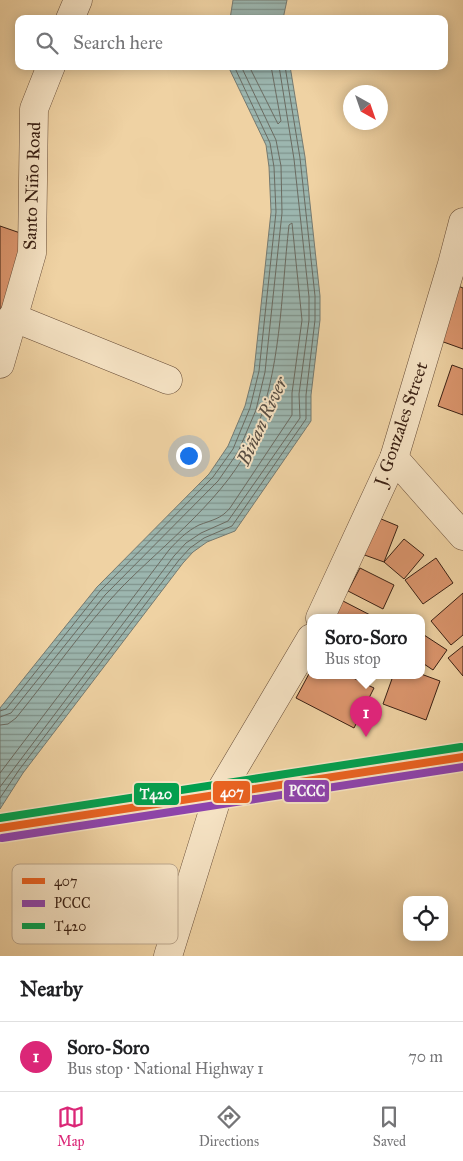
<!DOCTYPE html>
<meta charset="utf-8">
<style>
body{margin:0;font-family:"IM FELL Great Primer",serif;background:#f6f6f6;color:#202124}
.controls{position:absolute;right:15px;bottom:15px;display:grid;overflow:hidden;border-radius:10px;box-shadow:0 2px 12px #0003}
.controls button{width:45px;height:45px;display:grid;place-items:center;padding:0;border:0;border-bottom:1px solid #e0e0e0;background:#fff;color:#202124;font:25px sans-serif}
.compass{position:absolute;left:343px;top:85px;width:45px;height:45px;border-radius:50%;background:#fff;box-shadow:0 2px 12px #0003;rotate:140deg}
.you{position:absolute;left:188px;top:455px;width:18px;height:18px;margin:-12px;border:4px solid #fff;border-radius:50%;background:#1a73e8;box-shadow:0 0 0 8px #1a73e833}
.badge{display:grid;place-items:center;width:32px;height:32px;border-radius:50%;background:#db2777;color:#fff;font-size:16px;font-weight:700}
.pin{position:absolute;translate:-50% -41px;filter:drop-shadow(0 1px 2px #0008)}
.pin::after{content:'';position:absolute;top:26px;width:18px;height:15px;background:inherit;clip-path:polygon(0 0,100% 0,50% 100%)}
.popup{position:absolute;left:307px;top:614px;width:118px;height:65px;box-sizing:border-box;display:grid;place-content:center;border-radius:10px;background:#fff;filter:drop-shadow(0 1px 4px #0005);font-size:16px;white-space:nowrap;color:#757577}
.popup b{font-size:19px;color:#202124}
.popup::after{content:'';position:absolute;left:50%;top:100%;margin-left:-10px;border:10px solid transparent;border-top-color:#fff}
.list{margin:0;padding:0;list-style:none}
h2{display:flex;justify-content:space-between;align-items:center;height:65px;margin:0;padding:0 20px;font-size:21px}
h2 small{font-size:16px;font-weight:400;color:#757577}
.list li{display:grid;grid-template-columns:32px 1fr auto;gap:15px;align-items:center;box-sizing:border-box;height:70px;padding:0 20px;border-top:1px solid #e0e0e0}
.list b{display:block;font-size:19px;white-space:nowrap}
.list p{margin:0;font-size:16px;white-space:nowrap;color:#757577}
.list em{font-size:16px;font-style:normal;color:#757577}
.icon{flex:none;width:28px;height:28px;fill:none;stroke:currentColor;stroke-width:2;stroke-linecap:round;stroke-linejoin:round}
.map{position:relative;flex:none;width:463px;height:956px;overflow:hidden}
.search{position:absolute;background:#fff;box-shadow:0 2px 12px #0003;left:15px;right:15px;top:15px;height:55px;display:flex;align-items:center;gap:12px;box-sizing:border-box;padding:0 18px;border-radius:10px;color:#757577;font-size:19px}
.sheet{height:135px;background:#fff}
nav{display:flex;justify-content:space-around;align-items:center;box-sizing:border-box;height:70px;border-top:1px solid #e0e0e0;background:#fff;font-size:14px;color:#757577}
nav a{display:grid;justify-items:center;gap:2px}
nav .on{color:#db2777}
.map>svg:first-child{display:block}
.water{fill:url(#water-rules);stroke:#757a71}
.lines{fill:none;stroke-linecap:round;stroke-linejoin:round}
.shore{stroke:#6b6b61;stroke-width:1}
.building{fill:#db956d;stroke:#3a2013}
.minor-casing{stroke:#674c37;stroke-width:29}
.highway-casing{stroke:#3a2013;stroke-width:29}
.minor{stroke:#f5e2c3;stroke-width:28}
.highway{stroke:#efd2a3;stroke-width:28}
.bus-1-casing{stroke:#f5e2c3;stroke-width:11}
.bus-2-casing{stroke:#f5e2c3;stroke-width:11}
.bus-3-casing{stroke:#f5e2c3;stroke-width:11}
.bus-1{stroke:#e96221;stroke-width:8}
.bus-2{stroke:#8e44ad;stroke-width:8}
.bus-3{stroke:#039f4e;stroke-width:8}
.labels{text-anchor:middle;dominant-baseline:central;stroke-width:4;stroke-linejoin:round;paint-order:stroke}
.street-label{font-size:18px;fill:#3a2013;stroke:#f5e2c3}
.water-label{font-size:19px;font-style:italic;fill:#574d42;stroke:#f5e2c3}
.key{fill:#f5e2c3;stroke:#bda88e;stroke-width:1}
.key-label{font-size:14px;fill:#3a2013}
.line-badge{stroke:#f5e2c3;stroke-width:2}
.badge-label{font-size:14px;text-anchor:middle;font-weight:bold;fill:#fff}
</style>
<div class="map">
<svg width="463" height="956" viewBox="0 0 463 956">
<defs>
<pattern id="water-rules" width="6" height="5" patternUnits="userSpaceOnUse" patternTransform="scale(1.25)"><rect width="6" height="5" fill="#9cb6af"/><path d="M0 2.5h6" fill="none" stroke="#80948d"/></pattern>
</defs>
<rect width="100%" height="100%" fill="#efd2a3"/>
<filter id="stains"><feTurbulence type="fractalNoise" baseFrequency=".004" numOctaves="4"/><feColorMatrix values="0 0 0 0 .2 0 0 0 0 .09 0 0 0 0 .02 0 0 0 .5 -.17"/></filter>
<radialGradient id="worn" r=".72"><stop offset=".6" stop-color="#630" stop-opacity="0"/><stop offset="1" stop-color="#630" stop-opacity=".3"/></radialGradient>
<!-- water -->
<g class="water">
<polygon points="233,0 287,0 283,19 230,19"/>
<polygon points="228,66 290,66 305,157 320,296 320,320 311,395 311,421 235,531 207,542 193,552 183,563 23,773 0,809 0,708 97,587 209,474 228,446 245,406 254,371 271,212 269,167 266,145"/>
</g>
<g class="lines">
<!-- shore -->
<g class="shore">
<polyline points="249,66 278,124 281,121 271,66"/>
<polyline points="0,711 6,709 100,591 213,477 233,449 250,408 259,371 276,212 274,167 270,143 234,66"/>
<polyline points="0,717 11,713 105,595 218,481 238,452 256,410 265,372 282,213 281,166 276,140 241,66"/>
<path d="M 0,725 L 8,724 L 16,718 C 51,675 83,628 121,588 C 164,544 229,495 253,438 C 281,372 281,296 289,225 L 292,223 L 302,320 L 292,393 L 292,415 L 230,508 C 221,519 212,520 199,525 C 187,531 178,540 169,550 L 0,773"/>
<polyline points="0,787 174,556 186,543 201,533 228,521 300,418 299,394 309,320 309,297 294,159 279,66"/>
<polyline points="0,798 19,770 179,560 190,548 204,538 232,526 306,419 306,395 315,320 315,296 300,158 285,66"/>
</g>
</g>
<!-- building -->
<g class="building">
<polygon points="0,226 26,235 0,315"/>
<polygon points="458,286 463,288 463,349 438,340"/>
<polygon points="452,365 463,369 463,415 438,406"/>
<polygon points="374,516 398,526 384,562 359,553"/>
<polygon points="404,539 424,555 404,579 384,562"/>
<polygon points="436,558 453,583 423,604 405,580"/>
<polygon points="360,568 394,585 383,609 348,591"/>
<polygon points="463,593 463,635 451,645 431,621"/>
<polygon points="343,601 376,618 334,618"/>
<polygon points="421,633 447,650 433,670 421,662"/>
<polygon points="463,646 463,676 448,658"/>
<polygon points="311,670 311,676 349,676 374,688 354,728 296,698"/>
<polygon points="421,674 440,681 426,720 383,704 393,676"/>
</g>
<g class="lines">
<!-- minor casing -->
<g class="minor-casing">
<g id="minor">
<polyline points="70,19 78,0"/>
<polyline points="12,317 168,380"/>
<polyline points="0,364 32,253 34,109 51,66"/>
<polyline points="394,458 463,536"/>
<polyline points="320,618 394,458 452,264 463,222"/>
<polyline points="168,956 218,795 311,638"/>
</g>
</g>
<!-- highway casing -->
<g class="highway-casing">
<polyline id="highway" points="0,828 463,757"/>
</g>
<!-- minor -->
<use href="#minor" class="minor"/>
<!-- highway -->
<use href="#highway" class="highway"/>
<!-- bus-1 casing -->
<g class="bus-1-casing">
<polyline id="bus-1" points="0,828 463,757"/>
</g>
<!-- bus-2 casing -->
<g class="bus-2-casing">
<polyline id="bus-2" points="2,838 463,767"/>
</g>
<!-- bus-3 casing -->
<g class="bus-3-casing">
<polyline id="bus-3" points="0,818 461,747"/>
</g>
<!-- bus-1 -->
<use href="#bus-1" class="bus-1"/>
<!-- bus-2 -->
<use href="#bus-2" class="bus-2"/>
<!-- bus-3 -->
<use href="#bus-3" class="bus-3"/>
</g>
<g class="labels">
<!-- street labels -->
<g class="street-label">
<text transform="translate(32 186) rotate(-88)">Santo Niño Road</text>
<text transform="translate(401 424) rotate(-71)">J. Gonzales Street</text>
</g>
<!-- water labels -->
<g class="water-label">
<text transform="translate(262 421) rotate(-65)">Biñan River</text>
</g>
</g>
<!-- legend -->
<rect x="12" y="864" width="166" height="80" rx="8" class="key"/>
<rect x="22" y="878" width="23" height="6" fill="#e96221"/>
<rect x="22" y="900" width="23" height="7" fill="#8e44ad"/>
<rect x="22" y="923" width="23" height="6" fill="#039f4e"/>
<g class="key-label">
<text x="54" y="886">407</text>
<text x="54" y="908">PCCC</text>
<text x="54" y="931">T420</text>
</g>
<g class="line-badge">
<rect x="283" y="779" width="47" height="24" rx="5" fill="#8e44ad"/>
<rect x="212" y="780" width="39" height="24" rx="5" fill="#e96221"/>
<rect x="133" y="782" width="47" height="24" rx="5" fill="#039f4e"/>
</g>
<g class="badge-label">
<text x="307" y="796">PCCC</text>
<text x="232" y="797">407</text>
<text x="156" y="799">T420</text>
</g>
<rect width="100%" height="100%" filter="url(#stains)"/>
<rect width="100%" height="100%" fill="url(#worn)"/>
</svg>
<div class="controls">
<button><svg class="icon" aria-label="locate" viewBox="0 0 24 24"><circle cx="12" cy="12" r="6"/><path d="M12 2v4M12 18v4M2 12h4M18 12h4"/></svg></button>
</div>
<svg class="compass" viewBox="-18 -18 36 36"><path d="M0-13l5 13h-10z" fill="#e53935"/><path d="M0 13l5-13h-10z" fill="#757577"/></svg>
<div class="you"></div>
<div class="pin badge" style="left:366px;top:737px">1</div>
<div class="popup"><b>Soro-Soro</b>Bus stop</div>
<div class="search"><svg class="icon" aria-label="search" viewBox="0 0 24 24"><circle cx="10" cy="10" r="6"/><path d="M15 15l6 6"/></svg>Search here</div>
</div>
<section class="sheet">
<h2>Nearby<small></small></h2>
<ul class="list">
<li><span class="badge">1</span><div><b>Soro-Soro</b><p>Bus stop · National Highway 1</p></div><em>70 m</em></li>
</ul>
</section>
<nav>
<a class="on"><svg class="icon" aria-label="map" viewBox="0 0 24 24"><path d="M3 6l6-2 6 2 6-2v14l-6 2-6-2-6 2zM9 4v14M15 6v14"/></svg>Map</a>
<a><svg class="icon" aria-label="directions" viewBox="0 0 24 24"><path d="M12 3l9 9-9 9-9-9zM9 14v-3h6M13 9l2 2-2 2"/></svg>Directions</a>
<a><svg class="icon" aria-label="saved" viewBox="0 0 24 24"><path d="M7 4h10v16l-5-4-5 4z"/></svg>Saved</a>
</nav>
